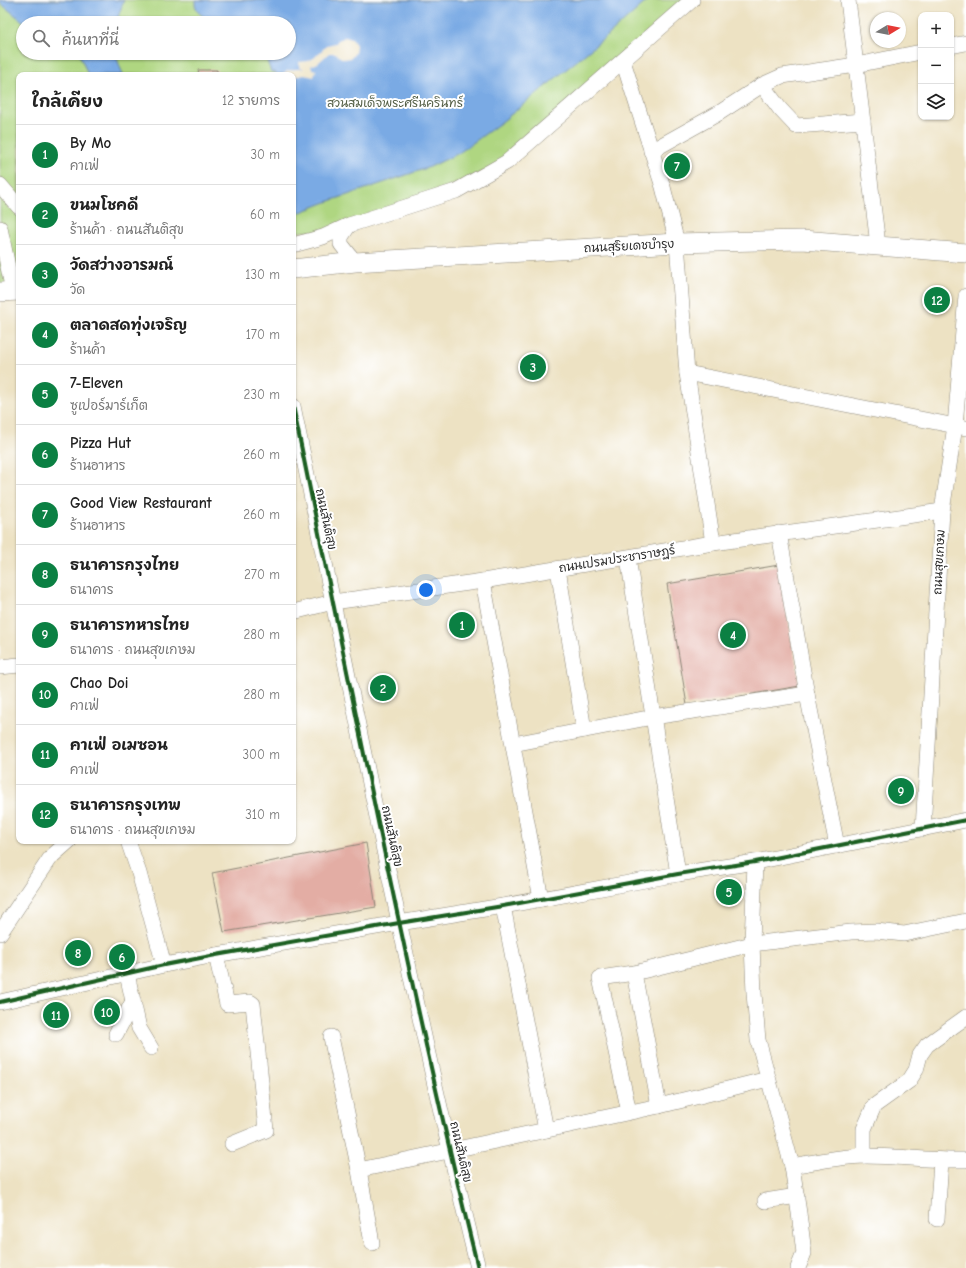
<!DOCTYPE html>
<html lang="th">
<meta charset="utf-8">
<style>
body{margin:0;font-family:"Comic Neue","Playpen Sans Thai",sans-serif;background:#f2f2f2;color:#222}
.controls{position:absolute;right:12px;top:12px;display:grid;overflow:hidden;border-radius:8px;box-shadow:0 1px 3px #0004}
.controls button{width:36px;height:36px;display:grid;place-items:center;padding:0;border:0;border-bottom:1px solid #e0e0e0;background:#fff;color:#222;font:20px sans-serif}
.compass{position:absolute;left:870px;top:12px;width:36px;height:36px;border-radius:50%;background:#fff;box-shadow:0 1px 3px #0004;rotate:80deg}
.you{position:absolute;left:426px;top:590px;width:14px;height:14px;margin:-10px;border:3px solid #fff;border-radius:50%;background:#1a73e8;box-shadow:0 0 0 6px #1a73e833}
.badge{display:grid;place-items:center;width:26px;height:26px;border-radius:50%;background:#0b8043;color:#fff;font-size:13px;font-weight:700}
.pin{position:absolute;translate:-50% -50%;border:2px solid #fff;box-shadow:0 1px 4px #0006}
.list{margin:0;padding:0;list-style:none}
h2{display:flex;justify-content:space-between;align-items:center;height:52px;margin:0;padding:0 16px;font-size:17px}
h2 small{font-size:13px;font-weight:400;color:#767676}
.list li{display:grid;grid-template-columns:26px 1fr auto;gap:12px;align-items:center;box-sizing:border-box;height:60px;padding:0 16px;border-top:1px solid #e0e0e0}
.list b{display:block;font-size:15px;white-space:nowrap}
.list p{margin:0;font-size:13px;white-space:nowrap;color:#767676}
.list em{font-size:13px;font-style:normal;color:#767676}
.icon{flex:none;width:22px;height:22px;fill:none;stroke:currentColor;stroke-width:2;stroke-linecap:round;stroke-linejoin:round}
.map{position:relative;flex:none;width:966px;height:1268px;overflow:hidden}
.search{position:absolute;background:#fff;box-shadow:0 1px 3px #0004;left:16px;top:16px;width:280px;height:44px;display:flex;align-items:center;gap:10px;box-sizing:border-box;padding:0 14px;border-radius:22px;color:#767676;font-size:15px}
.panel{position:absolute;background:#fff;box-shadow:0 1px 3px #0004;left:16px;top:72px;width:280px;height:772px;border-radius:8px}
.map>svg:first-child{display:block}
.green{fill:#afd681;stroke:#6d8056;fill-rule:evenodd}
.water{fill:#7aaae4;stroke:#526a88}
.pier{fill:#ede2c3}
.building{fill:#e3ada4}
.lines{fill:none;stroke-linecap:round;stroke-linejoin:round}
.minor-casing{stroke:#8c8677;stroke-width:16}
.major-casing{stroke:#8c8677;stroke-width:20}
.minor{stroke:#fff;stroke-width:15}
.major{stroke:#fff;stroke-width:19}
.cycleway-casing{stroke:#fff;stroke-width:6}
.cycleway{stroke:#1b5e20;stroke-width:4}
.labels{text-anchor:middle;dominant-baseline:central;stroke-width:4;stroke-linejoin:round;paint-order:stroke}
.park-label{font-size:12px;fill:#535e45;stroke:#fff}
.street-label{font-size:12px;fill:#2b2b2b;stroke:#fff}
</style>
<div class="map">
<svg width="966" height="1268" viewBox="0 0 966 1268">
<rect width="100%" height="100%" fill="#fff"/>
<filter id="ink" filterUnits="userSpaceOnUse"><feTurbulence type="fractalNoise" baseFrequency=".025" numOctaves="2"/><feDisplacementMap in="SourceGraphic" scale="8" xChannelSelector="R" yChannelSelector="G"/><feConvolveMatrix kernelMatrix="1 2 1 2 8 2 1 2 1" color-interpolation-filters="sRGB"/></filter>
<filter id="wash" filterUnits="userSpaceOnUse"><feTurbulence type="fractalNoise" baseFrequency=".012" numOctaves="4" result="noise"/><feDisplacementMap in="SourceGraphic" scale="16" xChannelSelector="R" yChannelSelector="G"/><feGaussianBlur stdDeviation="0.9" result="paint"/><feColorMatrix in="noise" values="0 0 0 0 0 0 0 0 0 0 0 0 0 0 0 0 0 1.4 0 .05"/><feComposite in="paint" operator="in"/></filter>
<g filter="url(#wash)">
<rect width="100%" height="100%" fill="#ede2c3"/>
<!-- green -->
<path class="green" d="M 0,0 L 692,0 L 507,162 L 341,231 L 293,232 L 293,75 L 19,75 L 19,290 L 0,292 ZM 23,23 L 289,23 L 289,53 L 23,53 Z"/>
<!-- water -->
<g class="water">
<polygon points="0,0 124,0 116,23 25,23 0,3"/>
<polygon points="195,0 648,0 612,32 503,121 459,153 430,167 324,203 293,215 293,75 277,75 275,72 271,72 266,58 261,53 289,53 289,23 216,23 204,17 198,12 195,5"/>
<polygon points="79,53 115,53 123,75 88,75"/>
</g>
<!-- pier -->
<polygon class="pier" points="345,37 352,39 356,45 355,53 351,58 344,59 338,56 336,53 329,53 318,63 311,66 312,69 316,70 314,77 304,75 293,77 293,75 282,75 287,71 295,69 303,69 303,68 300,68 299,62 308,61 314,58 327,45 336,43 338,40"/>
<g id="blocks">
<!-- building -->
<g class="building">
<polygon points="198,70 217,70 217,75 199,75"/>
<polygon points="779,565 800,686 687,705 667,584"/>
<polygon points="366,843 376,907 224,932 212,873"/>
</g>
</g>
</g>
<g filter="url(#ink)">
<use href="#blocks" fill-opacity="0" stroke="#8c8677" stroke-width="1"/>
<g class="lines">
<!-- minor casing -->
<g class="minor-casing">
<g id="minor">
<polyline points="848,0 878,245"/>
<polyline points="951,46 966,43"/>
<polyline points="623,61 663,187 677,243 687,373 713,543"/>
<polyline points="762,85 780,109 796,126 863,121"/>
<polyline points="651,151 719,113 762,85 782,76 856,65 921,52"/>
<polyline points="0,185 19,207"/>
<polyline points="349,225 341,237 341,244 355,262"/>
<polyline points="0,228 13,291"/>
<polyline points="293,245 323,237 349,225 456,191 507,162 692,0"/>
<polyline points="687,373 966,428"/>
<path d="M 293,406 C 352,694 408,983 478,1268"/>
<polyline points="779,533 807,694 837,846"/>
<polyline points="628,558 678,874"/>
<polyline points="558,569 584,730"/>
<polyline points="483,581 541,899"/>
<polyline points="293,612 333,602 483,581 713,543 942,511"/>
<polyline points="0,667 19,665"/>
<polyline points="513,744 653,717 807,694"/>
<polyline points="923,829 942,511 955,426 966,296"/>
<polyline points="128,841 139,873 164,965"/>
<polyline points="755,862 752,944 754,993 758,1040 792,1166 799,1213 804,1253 798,1268"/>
<polyline points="503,906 546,1130"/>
<polyline points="0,933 51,857 69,841"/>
<polyline points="216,955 227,1004 250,1002 253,1004 266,1130 232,1144"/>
<polyline points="127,974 139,1028 151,1048"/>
<polyline points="0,1002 164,965 216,955 399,923 503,906 678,874 755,862 966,820"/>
<polyline points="116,1034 133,1001"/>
<polyline points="331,1037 359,1170 372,1243"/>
<polyline points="659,1106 768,1079"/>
<polyline points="629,1112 600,978 634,973 752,944 851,932 876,931 904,934 966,921"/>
<polyline points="864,1156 864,1129 874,1106 909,1081 916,1070 920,1055 927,1045 966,1017"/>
<path d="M 792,1166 C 816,1162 841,1156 865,1156 C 899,1156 932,1161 966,1160"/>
<polyline points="359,1170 659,1106 634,973"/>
<polyline points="765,1201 797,1196"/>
<polyline points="937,1219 941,1161"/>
</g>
</g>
<!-- major casing -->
<g class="major-casing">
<g id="major">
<polyline points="293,269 355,262 677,243 802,240 966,253"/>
<polyline points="0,292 19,291"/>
</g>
</g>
<!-- minor -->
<use href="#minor" class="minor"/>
<!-- major -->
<use href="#major" class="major"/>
<!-- cycleway casing -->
<g class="cycleway-casing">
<g id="cycleway">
<path d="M 293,406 C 352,694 408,983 478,1268"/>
<polyline points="0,1002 164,965 216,955 399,923 503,906 678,874 755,862 966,820"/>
</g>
</g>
<!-- cycleway -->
<use href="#cycleway" class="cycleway"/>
</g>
</g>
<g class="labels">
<!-- park labels -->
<g class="park-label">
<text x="395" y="103">สวนสมเด็จพระศรีนครินทร์</text>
</g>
<!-- street labels -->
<g class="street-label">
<text transform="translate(629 246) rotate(-3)">ถนนสุริยเดชบำรุง</text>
<text transform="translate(326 519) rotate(78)">ถนนสันติสุข</text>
<text transform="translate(617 559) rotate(-9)">ถนนเปรมประชาราษฏร์</text>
<text transform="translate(939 562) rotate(-87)">ถนนสุขเกษม</text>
<text transform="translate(392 836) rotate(78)">ถนนสันติสุข</text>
<text transform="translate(461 1152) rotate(77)">ถนนสันติสุข</text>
</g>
</g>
</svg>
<div class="controls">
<button>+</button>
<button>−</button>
<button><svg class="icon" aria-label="layers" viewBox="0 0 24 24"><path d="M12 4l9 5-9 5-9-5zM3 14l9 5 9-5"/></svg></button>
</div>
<svg class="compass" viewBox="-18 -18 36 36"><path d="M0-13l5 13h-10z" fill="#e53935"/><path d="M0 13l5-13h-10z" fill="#767676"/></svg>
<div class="you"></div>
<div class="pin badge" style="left:462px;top:625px">1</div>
<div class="pin badge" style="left:383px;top:688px">2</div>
<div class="pin badge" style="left:533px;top:367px">3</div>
<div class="pin badge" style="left:733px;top:635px">4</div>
<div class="pin badge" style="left:729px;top:892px">5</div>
<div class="pin badge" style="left:122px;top:957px">6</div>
<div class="pin badge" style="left:677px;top:166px">7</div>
<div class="pin badge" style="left:78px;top:953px">8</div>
<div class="pin badge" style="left:901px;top:791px">9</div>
<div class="pin badge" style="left:107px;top:1012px">10</div>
<div class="pin badge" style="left:56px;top:1015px">11</div>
<div class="pin badge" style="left:937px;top:300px">12</div>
<div class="search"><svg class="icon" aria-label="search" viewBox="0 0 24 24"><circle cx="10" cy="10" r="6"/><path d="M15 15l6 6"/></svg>ค้นหาที่นี่</div>
<section class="panel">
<h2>ใกล้เคียง<small>12 รายการ</small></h2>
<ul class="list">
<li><span class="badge">1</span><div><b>By Mo</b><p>คาเฟ่</p></div><em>30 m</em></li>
<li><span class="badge">2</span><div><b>ขนมโชคดี</b><p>ร้านค้า · ถนนสันติสุข</p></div><em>60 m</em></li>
<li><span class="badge">3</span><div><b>วัดสว่างอารมณ์</b><p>วัด</p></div><em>130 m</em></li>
<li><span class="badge">4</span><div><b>ตลาดสดทุ่งเจริญ</b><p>ร้านค้า</p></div><em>170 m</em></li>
<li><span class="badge">5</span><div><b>7-Eleven</b><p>ซูเปอร์มาร์เก็ต</p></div><em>230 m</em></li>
<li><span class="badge">6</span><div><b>Pizza Hut</b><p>ร้านอาหาร</p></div><em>260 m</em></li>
<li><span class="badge">7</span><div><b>Good View Restaurant</b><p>ร้านอาหาร</p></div><em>260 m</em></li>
<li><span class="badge">8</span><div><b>ธนาคารกรุงไทย</b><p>ธนาคาร</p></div><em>270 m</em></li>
<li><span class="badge">9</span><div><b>ธนาคารทหารไทย</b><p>ธนาคาร · ถนนสุขเกษม</p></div><em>280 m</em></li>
<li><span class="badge">10</span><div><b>Chao Doi</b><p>คาเฟ่</p></div><em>280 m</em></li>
<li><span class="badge">11</span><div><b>คาเฟ่ อเมซอน</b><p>คาเฟ่</p></div><em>300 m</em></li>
<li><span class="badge">12</span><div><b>ธนาคารกรุงเทพ</b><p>ธนาคาร · ถนนสุขเกษม</p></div><em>310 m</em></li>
</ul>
</section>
</div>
